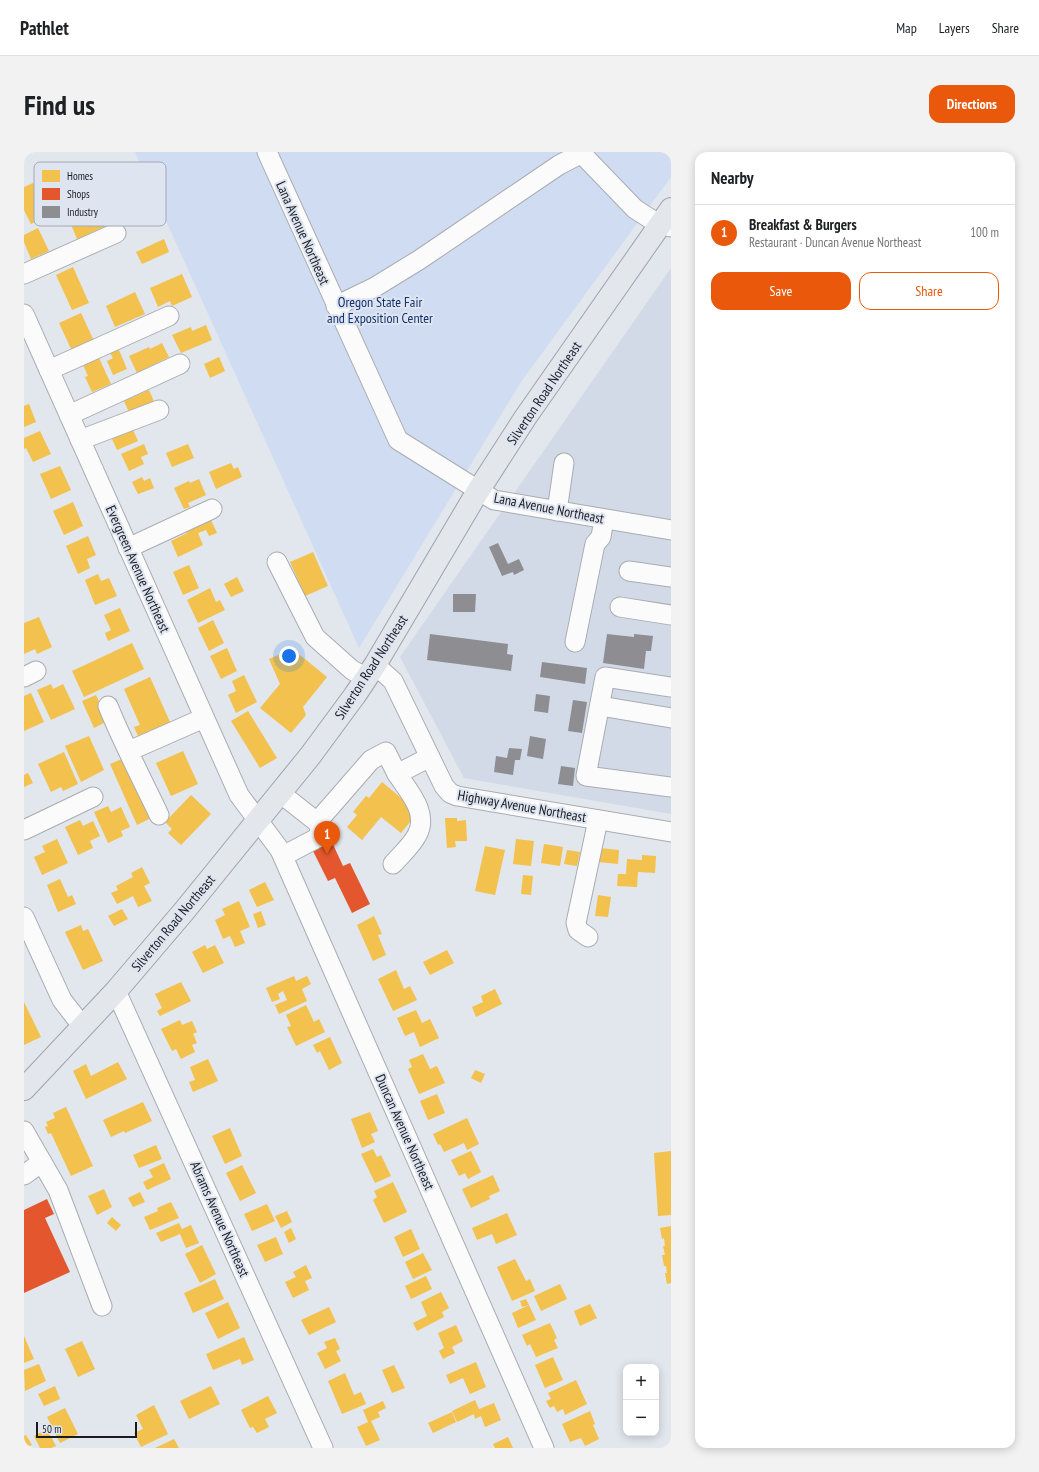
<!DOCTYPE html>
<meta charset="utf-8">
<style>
body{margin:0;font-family:"PT Sans Narrow",sans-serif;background:#f2f2f2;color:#202124}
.controls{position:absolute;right:12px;bottom:12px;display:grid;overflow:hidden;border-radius:8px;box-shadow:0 2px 10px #0003}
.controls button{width:36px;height:36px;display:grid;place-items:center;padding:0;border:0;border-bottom:1px solid #e0e0e0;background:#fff;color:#202124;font:20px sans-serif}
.scale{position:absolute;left:12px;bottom:10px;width:101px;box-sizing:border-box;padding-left:4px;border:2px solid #191b1f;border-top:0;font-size:11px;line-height:14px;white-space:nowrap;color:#191b1f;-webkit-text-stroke:3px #dee5f1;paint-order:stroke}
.you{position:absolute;left:265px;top:504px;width:14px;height:14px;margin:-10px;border:3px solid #fff;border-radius:50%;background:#1a73e8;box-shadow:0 0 0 6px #1a73e833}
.badge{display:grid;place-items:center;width:26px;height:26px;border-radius:50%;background:#ea580c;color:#fff;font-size:13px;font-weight:700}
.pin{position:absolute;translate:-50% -33px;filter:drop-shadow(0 1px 2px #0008)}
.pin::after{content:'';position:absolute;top:21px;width:14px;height:12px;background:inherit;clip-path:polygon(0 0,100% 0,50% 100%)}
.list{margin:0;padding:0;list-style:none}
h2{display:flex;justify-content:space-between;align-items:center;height:52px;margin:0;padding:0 16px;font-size:17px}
h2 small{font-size:13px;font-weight:400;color:#757577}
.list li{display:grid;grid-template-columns:26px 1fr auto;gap:12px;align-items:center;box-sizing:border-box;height:56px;padding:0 16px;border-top:1px solid #e0e0e0}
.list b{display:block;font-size:15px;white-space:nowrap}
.list p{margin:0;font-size:13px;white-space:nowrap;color:#757577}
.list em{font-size:13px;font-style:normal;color:#757577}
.actions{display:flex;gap:8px;padding:12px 16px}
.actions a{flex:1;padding:9px 0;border:1px solid #ea580c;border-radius:12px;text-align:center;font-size:14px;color:#ea580c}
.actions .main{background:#ea580c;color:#fff}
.map{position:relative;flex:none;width:647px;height:1296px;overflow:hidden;border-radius:12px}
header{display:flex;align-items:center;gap:24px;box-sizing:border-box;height:56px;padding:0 20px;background:#fff;border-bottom:1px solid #e0e0e0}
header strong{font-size:19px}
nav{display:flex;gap:22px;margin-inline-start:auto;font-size:14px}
.intro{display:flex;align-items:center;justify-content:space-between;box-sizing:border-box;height:96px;padding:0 24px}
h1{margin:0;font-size:28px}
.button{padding:10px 18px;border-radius:12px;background:#ea580c;color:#fff;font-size:14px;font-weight:700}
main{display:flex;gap:24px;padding:0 24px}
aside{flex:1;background:#fff;border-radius:12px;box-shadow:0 2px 10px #0003}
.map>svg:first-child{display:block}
.built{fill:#d2dae7}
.green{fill:#d0dcf1}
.homes{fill:#f2c14e}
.shops{fill:#e4572e}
.industry{fill:#8d8d92}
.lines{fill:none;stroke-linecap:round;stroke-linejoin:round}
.minor-casing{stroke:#a9acb1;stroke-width:21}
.major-casing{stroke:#9ca2ae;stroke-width:24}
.minor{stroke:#fbfbfc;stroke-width:19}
.major{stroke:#e3e6eb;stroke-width:22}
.labels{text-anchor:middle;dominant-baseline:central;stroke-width:4;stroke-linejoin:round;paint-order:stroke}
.street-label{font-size:14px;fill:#191b1f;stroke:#dee5f1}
.park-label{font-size:14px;fill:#14316d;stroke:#dee5f1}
.key{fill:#dee5f1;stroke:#a3a8b2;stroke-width:1}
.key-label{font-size:11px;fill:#191b1f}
</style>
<header>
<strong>Pathlet</strong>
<nav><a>Map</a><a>Layers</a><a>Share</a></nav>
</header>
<div class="intro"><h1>Find us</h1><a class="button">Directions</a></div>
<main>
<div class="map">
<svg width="647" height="1296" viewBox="0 0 647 1296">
<rect width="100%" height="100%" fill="#e2e6ed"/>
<!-- built -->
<polygon class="built" points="647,116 647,662 440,626 376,505"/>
<!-- green -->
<polygon class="green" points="111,0 647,0 647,25 497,230 335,496"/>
<!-- homes -->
<g class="homes">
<polygon points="9,31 19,50 23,48 30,61 7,72 0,58 0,35"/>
<polygon points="62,52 65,60 74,56 82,74 53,87 46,70 58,64 54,56"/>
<polygon points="14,76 25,99 7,107 0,90 0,83"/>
<polygon points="140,87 145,100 118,112 112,100"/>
<polygon points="49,115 65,151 48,158 32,123"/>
<polygon points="158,122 168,145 148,154 146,149 134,155 126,136"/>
<polygon points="111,140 121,162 91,175 82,154"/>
<polygon points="57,161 70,189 48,199 35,171"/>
<polygon points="182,173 188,188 157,201 148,183 167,175 168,179"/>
<polygon points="138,191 145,205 113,221 105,204 125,195 126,197"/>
<polygon points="95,198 103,217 89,223 83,209 89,206 86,201"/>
<polygon points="195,205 201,219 186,226 180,212"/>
<polygon points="75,206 87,232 68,240 61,225 64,224 59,213"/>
<polygon points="125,238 132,254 107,265 100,249"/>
<polygon points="5,252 12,270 0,275 0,254"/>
<polygon points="109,278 114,289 93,298 88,287"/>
<polygon points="16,279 27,302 9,310 2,296 0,297 0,286"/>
<polygon points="120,292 124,302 117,305 120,312 105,319 97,302"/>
<polygon points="164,292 170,306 148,315 142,301"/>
<polygon points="207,311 210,317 214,315 218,325 192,337 185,320"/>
<polygon points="36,314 47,338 27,347 16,322"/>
<polygon points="118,325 120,329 126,326 130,336 114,342 108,330"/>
<polygon points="175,327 182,343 164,351 166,355 160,357 150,336 165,329 166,331"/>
<polygon points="49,350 59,374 40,383 29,359"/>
<polygon points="187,368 193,381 185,384 182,378 174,381 179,393 154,405 147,389 163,381 162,379"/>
<polygon points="64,384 72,403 63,407 66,416 54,422 42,394"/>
<polygon points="289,400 304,434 281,444 266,410"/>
<polygon points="165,413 175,436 159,443 149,420"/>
<polygon points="74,422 77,429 85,426 93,444 71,453 61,428"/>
<polygon points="213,425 220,439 207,445 200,432"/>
<polygon points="186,436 192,450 196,448 201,458 174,471 163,448"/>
<polygon points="96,456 106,479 84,489 81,481 87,478 80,463"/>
<polygon points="15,465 28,495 13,502 11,497 0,502 0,471"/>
<polygon points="189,468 200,491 185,499 174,476"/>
<polygon points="108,491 120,517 60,545 48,519"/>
<polygon points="203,496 213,519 197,527 186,504"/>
<polygon points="263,499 271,505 276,503 303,525 279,555 282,563 267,581 236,556 256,532 245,507"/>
<polygon points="220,523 233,550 212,561 204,543 212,539 208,529"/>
<polygon points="126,525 146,570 114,584 110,575 116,573 100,537"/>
<polygon points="27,532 29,537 39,532 51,557 27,568 13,538"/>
<polygon points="7,541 20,570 0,579 0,544"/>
<polygon points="72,543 84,569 70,576 58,549"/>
<polygon points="224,559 253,606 236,616 207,569"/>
<polygon points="65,584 80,618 57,630 41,594"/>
<polygon points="159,599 174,632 147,644 132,611"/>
<polygon points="40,600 54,632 39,639 37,635 27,640 14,612"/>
<polygon points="100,606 127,666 113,673 86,612"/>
<polygon points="4,621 9,631 0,635 0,623"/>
<polygon points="358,630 394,660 377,681 357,665 338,688 323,675 333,663 329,660 342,644 345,646"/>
<polygon points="167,643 187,662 157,693 144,681 148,677 141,670"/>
<polygon points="84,654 87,660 97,655 106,675 97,679 99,684 84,691 70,660"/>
<polygon points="421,666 433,666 433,669 442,668 443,689 431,689 432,695 423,696"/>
<polygon points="56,668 59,674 69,669 76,684 66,689 69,696 54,703 41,675"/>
<polygon points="33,687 44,711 18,723 10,705 21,700 18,694"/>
<polygon points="492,687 510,689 507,714 489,712"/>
<polygon points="520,692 539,695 536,714 517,711"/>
<polygon points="461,694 481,698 471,743 451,739"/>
<polygon points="576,696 595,698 594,712 574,710"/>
<polygon points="543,698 556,700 553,714 540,712"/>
<polygon points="618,703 632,704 631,721 614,720 613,735 593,734 594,722 602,722 603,707 618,708"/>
<polygon points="118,715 126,731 120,734 128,749 114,755 109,744 93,752 87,741 94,738 92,734 109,725 107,721"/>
<polygon points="499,723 509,724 507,743 497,742"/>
<polygon points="36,727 44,745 48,743 52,752 34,760 23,733"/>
<polygon points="241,730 250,748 233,755 225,738"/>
<polygon points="574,743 587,745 584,765 571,764"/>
<polygon points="215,749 226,775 216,779 221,791 211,795 206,784 199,787 191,768 201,763 198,757"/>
<polygon points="98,757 104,767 90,774 84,764"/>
<polygon points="237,759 242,773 234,776 229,762"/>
<polygon points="350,764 358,782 354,783 362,803 349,809 333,773"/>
<polygon points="57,773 59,779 64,777 79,809 59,818 41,780"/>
<polygon points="181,793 183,797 191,793 200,811 179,821 168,800"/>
<polygon points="423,798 430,811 406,823 399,810"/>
<polygon points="372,818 380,837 386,834 393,848 369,859 354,827"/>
<polygon points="270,824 272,829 283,824 287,832 278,837 283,849 255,862 251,853 263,848 259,839 254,842 256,847 248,850 242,836"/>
<polygon points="157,830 167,849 136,864 133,859 138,856 131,842"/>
<polygon points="471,837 478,852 452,865 448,855 459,850 457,844"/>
<polygon points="0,850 17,885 0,893"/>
<polygon points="282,853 290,870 295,867 301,880 272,894 263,875 267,874 262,863"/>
<polygon points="392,858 398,871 406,867 415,886 396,895 390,880 381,884 373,866"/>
<polygon points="156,868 158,873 168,869 173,880 169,882 173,891 168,893 171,900 157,907 152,897 148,899 137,877"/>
<polygon points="306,885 318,911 305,918 296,899 293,901 289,893"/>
<polygon points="399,902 406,917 413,914 421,931 395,942 384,917 388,915 385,908"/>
<polygon points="184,907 194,929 169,940 165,930 171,928 166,915"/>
<polygon points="94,910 103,927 62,947 49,919 62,912 67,924"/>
<polygon points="451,918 461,922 457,931 447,926"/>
<polygon points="413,942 421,961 404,968 396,949"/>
<polygon points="119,950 128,969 101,981 100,979 87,985 79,968"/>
<polygon points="42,955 69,1014 47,1024 27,981 24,982 21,975 24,974 22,970 31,966 29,961"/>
<polygon points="346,960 354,979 347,982 351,990 338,996 327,967"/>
<polygon points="443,966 455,992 443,998 440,991 420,1000 416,992 414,993 409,982"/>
<polygon points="206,976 218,1004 201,1012 188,984"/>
<polygon points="132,993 138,1007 115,1016 109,1003"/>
<polygon points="349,997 353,1005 357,1003 367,1024 351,1031 337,1002"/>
<polygon points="447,999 457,1020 444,1027 441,1021 435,1024 427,1008"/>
<polygon points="647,999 647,1063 634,1064 630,1001"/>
<polygon points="140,1011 147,1027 123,1038 119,1030 129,1025 125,1018"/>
<polygon points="218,1013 232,1041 216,1049 202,1021"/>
<polygon points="469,1023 476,1039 465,1044 466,1047 447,1056 438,1037"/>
<polygon points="369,1030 383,1060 360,1071 349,1048 353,1045 350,1039"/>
<polygon points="80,1037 88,1055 73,1063 64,1044"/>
<polygon points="116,1040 121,1050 109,1055 104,1046"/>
<polygon points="147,1050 155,1066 126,1078 120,1065 134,1059 133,1056"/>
<polygon points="243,1052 251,1069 228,1079 220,1062"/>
<polygon points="263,1059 268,1070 257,1076 251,1064"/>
<polygon points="483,1061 493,1083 472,1092 468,1082 453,1088 448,1076"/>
<polygon points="88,1065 97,1073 92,1079 83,1071"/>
<polygon points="155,1071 158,1077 167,1073 175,1091 162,1096 156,1082 137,1090 132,1081"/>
<polygon points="647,1074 647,1131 643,1132 641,1121 643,1121 642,1114 640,1114 638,1103 641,1103 639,1094 641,1094 640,1086 638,1087 636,1076"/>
<polygon points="267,1076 272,1087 265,1091 260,1080"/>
<polygon points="387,1077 396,1097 379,1105 370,1085"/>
<polygon points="252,1085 259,1102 241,1110 233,1093"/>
<polygon points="178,1093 192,1122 176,1131 161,1102"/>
<polygon points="399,1101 408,1118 389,1127 381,1110"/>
<polygon points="491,1107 502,1129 506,1127 511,1139 488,1149 473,1115"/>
<polygon points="282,1113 288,1126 281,1129 285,1138 269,1146 261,1130 272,1125 269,1120"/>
<polygon points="402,1124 408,1137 387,1147 381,1134"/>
<polygon points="191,1127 200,1147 169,1161 160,1141"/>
<polygon points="536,1132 543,1147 517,1159 510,1144"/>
<polygon points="417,1140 425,1156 418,1160 420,1165 393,1179 389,1171 403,1164 397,1150"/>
<polygon points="502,1147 505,1153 498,1155 496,1149"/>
<polygon points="204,1150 216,1176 194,1187 181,1161"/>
<polygon points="566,1152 573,1166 556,1174 550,1159"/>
<polygon points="505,1153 512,1168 494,1176 488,1161"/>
<polygon points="305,1155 312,1170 285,1183 277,1168"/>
<polygon points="526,1171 533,1186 530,1188 534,1196 512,1205 506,1192 503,1194 498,1183"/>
<polygon points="432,1173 439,1189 428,1195 431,1201 419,1207 415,1199 420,1196 414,1181"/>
<polygon points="0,1184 10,1207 0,1211"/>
<polygon points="220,1185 230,1208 218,1213 216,1207 189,1218 182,1202"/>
<polygon points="311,1186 316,1197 312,1199 317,1209 301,1217 293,1201 303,1196 300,1190"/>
<polygon points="58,1189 71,1217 54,1225 41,1197"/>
<polygon points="529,1205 539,1228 521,1236 511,1213"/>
<polygon points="452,1210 462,1235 446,1242 439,1226 426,1232 422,1223"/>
<polygon points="15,1212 22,1229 1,1239 0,1218"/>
<polygon points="370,1213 381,1236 368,1241 358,1218"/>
<polygon points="321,1221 330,1243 337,1240 342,1252 318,1262 304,1229"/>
<polygon points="552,1228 563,1252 541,1263 539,1257 533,1260 530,1254 526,1256 522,1249 527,1247 524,1241"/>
<polygon points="31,1234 36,1247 20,1254 14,1242"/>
<polygon points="187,1234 196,1252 165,1267 156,1249"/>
<polygon points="244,1244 253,1261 241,1267 245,1275 233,1281 229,1275 226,1276 217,1258"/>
<polygon points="451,1248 455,1257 470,1251 477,1268 461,1275 457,1264 451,1267 450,1262 433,1270 428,1259"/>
<polygon points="359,1249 362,1256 354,1260 356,1265 347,1269 356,1288 342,1294 333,1275 344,1270 339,1258"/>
<polygon points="130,1253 144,1282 117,1295 110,1281 119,1277 112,1263"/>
<polygon points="41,1256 54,1282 36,1291 23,1265"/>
<polygon points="566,1259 571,1272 569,1273 575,1287 561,1294 557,1286 546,1290 538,1272"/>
<polygon points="428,1260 432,1270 409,1281 404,1271"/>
<polygon points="23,1277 32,1294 27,1296 16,1296 10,1284"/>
<polygon points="2,1283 8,1293 0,1296 0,1284"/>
<polygon points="484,1285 489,1296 471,1296 469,1292"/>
<polygon points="150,1287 155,1296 131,1296"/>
</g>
<!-- shops -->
<g class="shops">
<polygon points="307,688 319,714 326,711 346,752 328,761 311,726 304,729 288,697"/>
<polygon points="23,1047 30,1062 21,1066 46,1120 0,1141 0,1058"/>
</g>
<!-- industry -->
<g class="industry">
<polygon points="474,391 484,412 495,407 500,418 490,423 489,420 478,424 465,395"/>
<polygon points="429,442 452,442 451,460 429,460"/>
<polygon points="406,482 484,492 483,502 489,503 487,519 403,508"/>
<polygon points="583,482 610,485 610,482 629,484 627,499 622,499 620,517 579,511"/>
<polygon points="518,510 563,516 561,532 516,525"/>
<polygon points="512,542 526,544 524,561 510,559"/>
<polygon points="549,548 563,550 558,581 544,579"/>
<polygon points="506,584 522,587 519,607 503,604"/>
<polygon points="485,596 498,597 496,608 491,608 489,623 470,620 472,604 483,606"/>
<polygon points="537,614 551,616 549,634 534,632"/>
</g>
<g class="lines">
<!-- minor casing -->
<g class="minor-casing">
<g id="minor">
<polyline points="243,0 374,288 470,348 647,378"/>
<polyline points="556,0 611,57 636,73 647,75"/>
<polyline points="0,122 92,81"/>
<polyline points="312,154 351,135 395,108 535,13 560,0"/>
<polyline points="0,162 215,643 256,698 520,1296"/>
<polyline points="25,218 145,164"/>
<polyline points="45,263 156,212"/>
<polyline points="56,288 135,258"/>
<polyline points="533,359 540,311"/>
<polyline points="104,396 188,357"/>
<polyline points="253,410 291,485 328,518 343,526"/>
<polyline points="605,419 647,425"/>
<polyline points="596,455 647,463"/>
<polyline points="551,490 571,392 577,385 580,367"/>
<polyline points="351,513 369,529 420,634 426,641 433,644 647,680"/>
<polyline points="0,525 12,519"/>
<polyline points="647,535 581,525 562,624 647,635"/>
<path d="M 84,554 C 99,591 118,627 135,663"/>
<polyline points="576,554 647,566"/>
<polyline points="105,599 180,566"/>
<polyline points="256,641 293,670 347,608 362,600 373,622 406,605"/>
<polyline points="0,678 69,645"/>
<polyline points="259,704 295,685 296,675 293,670"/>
<path d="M 369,712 C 376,704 388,693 393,683 C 405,661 385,640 373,622"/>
<polyline points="0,765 38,848 59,875"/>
<polyline points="564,785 554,778 552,771 574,668"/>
<polyline points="92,839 299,1296"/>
<polyline points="0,979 34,1038 78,1154"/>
<polyline points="0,1023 18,1010"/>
</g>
</g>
<!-- major casing -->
<g class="major-casing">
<polyline id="major" points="0,937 92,839 161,758 286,604 331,543 351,513 454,339 501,266 647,57"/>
</g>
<!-- minor -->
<use href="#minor" class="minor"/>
<!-- major -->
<use href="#major" class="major"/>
</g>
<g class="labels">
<!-- street labels -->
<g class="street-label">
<text transform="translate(279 81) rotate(66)">Lana Avenue Northeast</text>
<text transform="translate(520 241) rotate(-56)">Silverton Road Northeast</text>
<text transform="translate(525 356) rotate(11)">Lana Avenue Northeast</text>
<text transform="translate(114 417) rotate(66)">Evergreen Avenue Northeast</text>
<text transform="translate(347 515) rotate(-57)">Silverton Road Northeast</text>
<text transform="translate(498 654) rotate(10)">Highway Avenue Northeast</text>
<text transform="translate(149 771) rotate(-50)">Silverton Road Northeast</text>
<text transform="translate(381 980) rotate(66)">Duncan Avenue Northeast</text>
<text transform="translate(196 1067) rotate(66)">Abrams Avenue Northeast</text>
</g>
<!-- park labels -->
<g class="park-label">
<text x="356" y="150">Oregon State Fair<tspan x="356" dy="16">and Exposition Center</tspan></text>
</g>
</g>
<!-- legend -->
<rect x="10" y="10" width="132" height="64" rx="6" class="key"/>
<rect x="18" y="18" width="18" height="12" fill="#f2c14e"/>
<rect x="18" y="36" width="18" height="12" fill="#e4572e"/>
<rect x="18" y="54" width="18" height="12" fill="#8d8d92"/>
<g class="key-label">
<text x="43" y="28">Homes</text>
<text x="43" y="46">Shops</text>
<text x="43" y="64">Industry</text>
</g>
</svg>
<div class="controls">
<button>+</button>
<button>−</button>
</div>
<div class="scale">50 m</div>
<div class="you"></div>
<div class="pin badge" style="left:303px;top:702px">1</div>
</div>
<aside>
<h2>Nearby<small></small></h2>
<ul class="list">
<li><span class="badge">1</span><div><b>Breakfast &amp; Burgers</b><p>Restaurant · Duncan Avenue Northeast</p></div><em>100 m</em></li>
</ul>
<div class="actions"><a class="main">Save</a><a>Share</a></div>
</aside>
</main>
